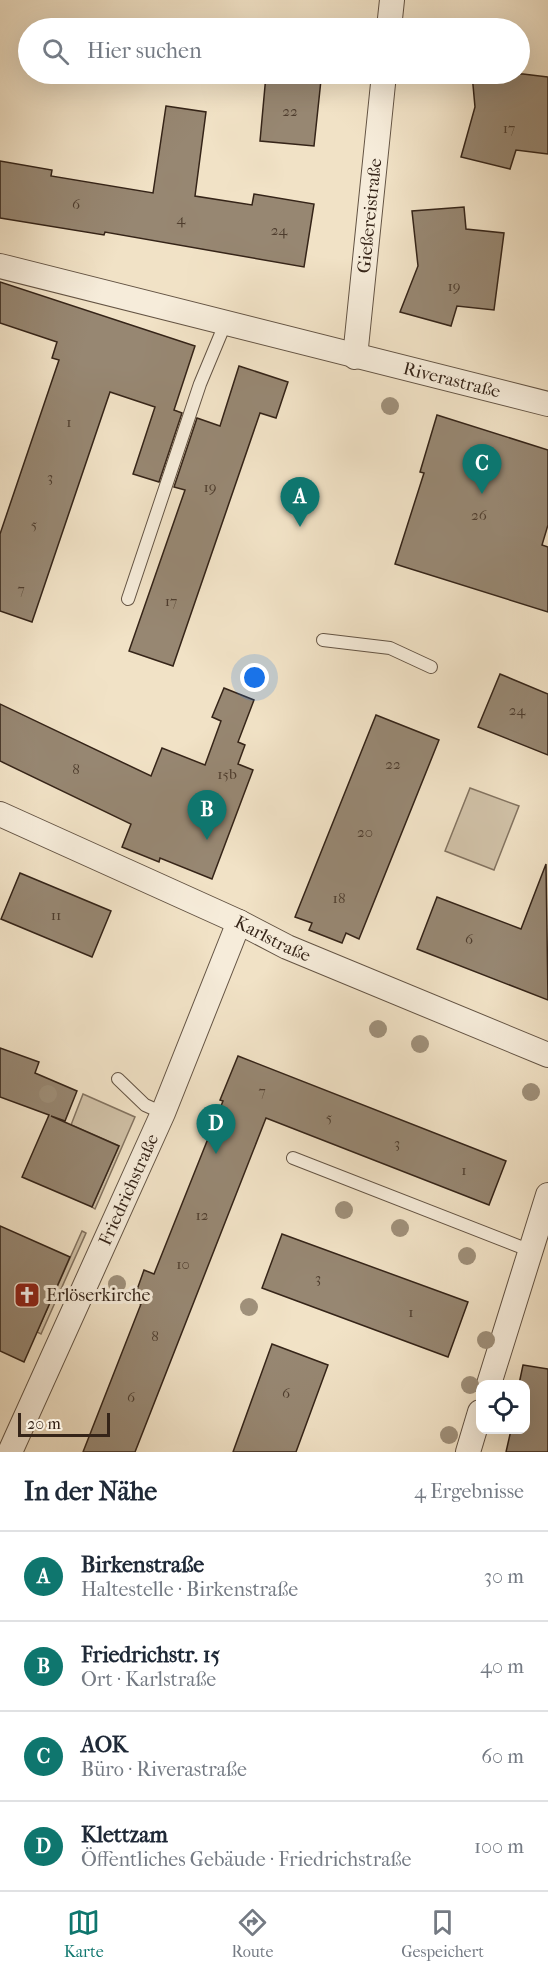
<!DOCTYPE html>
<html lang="de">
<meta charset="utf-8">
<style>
body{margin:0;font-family:"IM FELL French Canon",serif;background:#f6f6f7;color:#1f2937}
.controls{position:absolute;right:18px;bottom:18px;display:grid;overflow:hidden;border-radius:12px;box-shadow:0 6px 24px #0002}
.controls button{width:54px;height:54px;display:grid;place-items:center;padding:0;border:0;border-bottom:2px solid #e0e1e3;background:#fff;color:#1f2937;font:30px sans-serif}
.scale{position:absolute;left:18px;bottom:15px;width:92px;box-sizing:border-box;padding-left:6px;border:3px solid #352418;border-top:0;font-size:16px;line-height:21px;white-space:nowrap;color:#352418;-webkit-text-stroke:4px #f6ecda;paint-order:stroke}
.you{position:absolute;left:255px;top:678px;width:21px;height:21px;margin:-15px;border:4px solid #fff;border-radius:50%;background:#1a73e8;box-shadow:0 0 0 9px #1a73e833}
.badge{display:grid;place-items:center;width:39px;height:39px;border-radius:50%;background:#0f766e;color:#fff;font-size:20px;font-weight:700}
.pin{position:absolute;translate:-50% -50px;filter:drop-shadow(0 2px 3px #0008)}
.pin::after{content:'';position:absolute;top:32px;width:21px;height:18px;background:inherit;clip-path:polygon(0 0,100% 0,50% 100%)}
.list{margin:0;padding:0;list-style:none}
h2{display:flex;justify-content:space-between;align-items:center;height:78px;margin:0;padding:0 24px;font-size:26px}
h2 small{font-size:20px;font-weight:400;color:#747a83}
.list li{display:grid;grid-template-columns:39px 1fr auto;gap:18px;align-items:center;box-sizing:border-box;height:90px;padding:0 24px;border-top:2px solid #e0e1e3}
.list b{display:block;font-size:22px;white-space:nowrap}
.list p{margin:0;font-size:20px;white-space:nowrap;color:#747a83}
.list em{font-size:20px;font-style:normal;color:#747a83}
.icon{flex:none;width:33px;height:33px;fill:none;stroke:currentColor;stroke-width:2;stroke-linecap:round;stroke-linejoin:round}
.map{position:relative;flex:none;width:548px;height:1452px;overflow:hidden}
.search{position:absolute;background:#fff;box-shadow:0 6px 24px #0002;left:18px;right:18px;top:18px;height:66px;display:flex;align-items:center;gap:15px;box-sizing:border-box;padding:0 21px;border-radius:33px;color:#747a83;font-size:22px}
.sheet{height:438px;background:#fff}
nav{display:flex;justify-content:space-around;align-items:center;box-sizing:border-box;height:84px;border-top:2px solid #e0e1e3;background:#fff;font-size:16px;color:#747a83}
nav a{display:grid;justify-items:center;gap:3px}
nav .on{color:#0f766e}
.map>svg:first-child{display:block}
.green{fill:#d1c2a8;stroke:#837360;stroke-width:1.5}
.building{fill:#978772;stroke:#352418;stroke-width:1.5}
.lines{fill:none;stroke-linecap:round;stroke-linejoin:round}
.lane-casing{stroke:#645444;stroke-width:14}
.street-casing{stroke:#645444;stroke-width:26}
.lane{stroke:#f6ecda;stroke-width:12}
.street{stroke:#f6ecda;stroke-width:24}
.tree{fill:#9f907a}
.labels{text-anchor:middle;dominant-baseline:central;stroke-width:6;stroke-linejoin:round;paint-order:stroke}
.number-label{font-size:15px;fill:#4e3d2e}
.street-label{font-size:18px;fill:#352418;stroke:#f6ecda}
.poi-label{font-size:18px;fill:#352418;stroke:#f6ecda;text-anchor:start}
</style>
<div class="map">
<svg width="548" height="1452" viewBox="0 0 548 1452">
<rect width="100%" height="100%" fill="#f1e2c6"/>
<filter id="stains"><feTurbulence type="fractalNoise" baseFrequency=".00333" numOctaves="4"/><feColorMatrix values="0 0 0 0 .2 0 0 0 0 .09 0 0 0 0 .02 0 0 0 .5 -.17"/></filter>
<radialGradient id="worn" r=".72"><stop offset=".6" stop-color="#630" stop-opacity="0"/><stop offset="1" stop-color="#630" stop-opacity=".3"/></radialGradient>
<!-- green -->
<g class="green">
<polygon points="470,788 519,806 494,870 445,851"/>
<polygon points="83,1094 135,1117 95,1209 92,1207 119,1146 71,1125"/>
<polygon points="82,1231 86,1233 41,1334 37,1332"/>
</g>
<!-- building -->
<g class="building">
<polygon points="472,74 523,74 548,77 548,154 516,150 510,169 461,157 475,107"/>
<polygon points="266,75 321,80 314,146 260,141"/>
<polygon points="166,106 206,112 195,196 252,205 254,194 314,204 304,267 105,232 104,235 0,218 0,161 52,170 51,176 153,193"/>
<polygon points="464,207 466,229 504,233 494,310 457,306 451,326 400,312 418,266 412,211"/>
<polygon points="0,282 195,346 174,410 182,413 159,482 133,474 155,407 110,392 32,622 0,611 0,534 59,360 52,358 57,342 0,323"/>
<polygon points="239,366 288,382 276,418 260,413 173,666 129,651 185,490 174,487 197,418 220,426"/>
<polygon points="437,415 548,450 548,525 542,545 548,547 548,612 395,564 424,473 420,472"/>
<polygon points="500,674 548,694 548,755 478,727"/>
<polygon points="224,688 254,700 238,742 245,745 238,764 253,770 212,879 160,858 159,862 122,847 131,824 0,761 0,704 151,776 162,748 205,765 221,721 212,717"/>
<polygon points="376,715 439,740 359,939 346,933 342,943 309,930 312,923 295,917"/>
<polygon points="546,864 548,1000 417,949 437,897 521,929"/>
<polygon points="20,873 111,911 92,957 1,919"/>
<polygon points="0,1048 39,1062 35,1073 77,1091 65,1121 51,1116 119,1146 92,1207 22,1177 49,1115 0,1097"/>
<polygon points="238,1056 506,1161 489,1205 266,1118 135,1452 83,1452 141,1304 133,1301 144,1270 154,1274 223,1101 220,1100"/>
<polygon points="0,1226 70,1257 24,1362 0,1351"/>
<polygon points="282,1234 468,1302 448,1357 262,1288"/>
<polygon points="272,1344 328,1365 296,1452 233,1452"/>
<polygon points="523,1365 548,1369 548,1452 506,1452 511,1430 525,1430 525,1384 519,1384"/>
</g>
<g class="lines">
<!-- lane casing -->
<g class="lane-casing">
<g id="lane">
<polyline points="128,599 200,384 225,324"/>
<polyline points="323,640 390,648 431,667"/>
<polyline points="118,1079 145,1105 163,1113"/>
<polyline points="293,1158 531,1251"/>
</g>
</g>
<!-- street casing -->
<g class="street-casing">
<g id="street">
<polyline points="389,28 392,0"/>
<path id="s1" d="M 0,266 L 548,404"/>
<path id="s2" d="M 355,357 L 384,74"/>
<path id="s3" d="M 0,814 L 239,922 L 287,947 L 548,1055"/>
<polyline points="489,1384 548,1195"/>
<path id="s4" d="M 10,1452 L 163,1113 L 239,922"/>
<polyline points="468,1452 480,1412"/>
</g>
</g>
<!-- lane -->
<use href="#lane" class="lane"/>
<!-- street -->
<use href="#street" class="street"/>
</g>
<!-- trees -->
<g class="tree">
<circle cx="390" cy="406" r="9"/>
<circle cx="378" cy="1029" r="9"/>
<circle cx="420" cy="1044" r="9"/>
<circle cx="531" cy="1092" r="9"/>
<circle cx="48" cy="1094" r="9"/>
<circle cx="344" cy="1210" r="9"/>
<circle cx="400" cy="1228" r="9"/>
<circle cx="467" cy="1256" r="9"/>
<circle cx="117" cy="1284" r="9"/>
<circle cx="249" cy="1307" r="9"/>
<circle cx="486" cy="1340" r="9"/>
<circle cx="470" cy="1385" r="9"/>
<circle cx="449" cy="1435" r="9"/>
</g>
<!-- icons -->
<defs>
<g id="church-square" transform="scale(1.35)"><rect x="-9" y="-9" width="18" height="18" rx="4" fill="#8f2418" stroke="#f6ecda"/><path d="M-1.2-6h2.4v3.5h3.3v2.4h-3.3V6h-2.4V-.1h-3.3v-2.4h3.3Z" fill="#fff"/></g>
</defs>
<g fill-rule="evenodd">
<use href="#church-square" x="27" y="1295"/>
</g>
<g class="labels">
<!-- number labels -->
<g class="number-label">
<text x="290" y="111">22</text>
<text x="509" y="128">17</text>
<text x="76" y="204">6</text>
<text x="181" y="219">4</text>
<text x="279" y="230">24</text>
<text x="454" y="286">19</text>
<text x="69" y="422">1</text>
<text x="50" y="477">3</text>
<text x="210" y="487">19</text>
<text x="479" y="515">26</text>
<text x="34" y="524">5</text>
<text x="21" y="589">7</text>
<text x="171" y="601">17</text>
<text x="517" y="710">24</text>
<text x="393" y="764">22</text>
<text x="76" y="769">8</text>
<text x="227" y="774">15b</text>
<text x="365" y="832">20</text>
<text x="339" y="898">18</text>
<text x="56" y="915">11</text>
<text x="469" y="939">6</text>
<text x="262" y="1091">7</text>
<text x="329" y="1117">5</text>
<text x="397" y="1143">3</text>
<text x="464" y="1170">1</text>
<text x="202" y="1215">12</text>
<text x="183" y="1264">10</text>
<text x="318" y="1278">3</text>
<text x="411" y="1312">1</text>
<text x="155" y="1336">8</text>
<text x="286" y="1393">6</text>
<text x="131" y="1397">6</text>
</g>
<!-- street labels -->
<g class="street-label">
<text stroke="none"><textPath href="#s2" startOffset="142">Gießereistraße</textPath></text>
<text stroke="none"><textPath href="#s1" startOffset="466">Riverastraße</textPath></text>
<text stroke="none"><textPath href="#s3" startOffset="300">Karlstraße</textPath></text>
<text stroke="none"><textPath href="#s4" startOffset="288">Friedrichstraße</textPath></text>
</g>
<!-- poi labels -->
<g class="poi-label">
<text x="46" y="1295">Erlöserkirche</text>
</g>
</g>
<rect width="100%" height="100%" filter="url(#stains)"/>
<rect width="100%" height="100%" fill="url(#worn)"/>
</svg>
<div class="controls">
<button><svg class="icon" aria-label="locate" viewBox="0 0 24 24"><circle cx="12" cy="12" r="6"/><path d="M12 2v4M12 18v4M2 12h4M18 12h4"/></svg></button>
</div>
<div class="scale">20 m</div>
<div class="you"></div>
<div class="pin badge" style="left:300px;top:527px">A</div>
<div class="pin badge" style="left:207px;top:840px">B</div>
<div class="pin badge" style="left:482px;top:494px">C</div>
<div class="pin badge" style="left:216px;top:1154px">D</div>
<div class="search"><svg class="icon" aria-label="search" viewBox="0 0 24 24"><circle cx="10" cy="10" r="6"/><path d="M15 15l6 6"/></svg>Hier suchen</div>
</div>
<section class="sheet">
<h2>In der Nähe<small>4 Ergebnisse</small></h2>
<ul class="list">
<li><span class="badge">A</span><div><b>Birkenstraße</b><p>Haltestelle · Birkenstraße</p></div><em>30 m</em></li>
<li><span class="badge">B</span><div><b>Friedrichstr. 15</b><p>Ort · Karlstraße</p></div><em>40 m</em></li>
<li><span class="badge">C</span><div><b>AOK</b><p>Büro · Riverastraße</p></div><em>60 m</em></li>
<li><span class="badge">D</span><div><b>Klettzam</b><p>Öffentliches Gebäude · Friedrichstraße</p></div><em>100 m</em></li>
</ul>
</section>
<nav>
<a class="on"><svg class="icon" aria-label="map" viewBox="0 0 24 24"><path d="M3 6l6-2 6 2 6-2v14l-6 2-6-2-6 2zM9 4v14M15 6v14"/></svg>Karte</a>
<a><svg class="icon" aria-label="directions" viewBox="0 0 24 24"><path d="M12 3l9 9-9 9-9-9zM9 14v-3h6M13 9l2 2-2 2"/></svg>Route</a>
<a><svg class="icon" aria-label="saved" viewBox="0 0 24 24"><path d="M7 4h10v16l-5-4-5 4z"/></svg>Gespeichert</a>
</nav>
